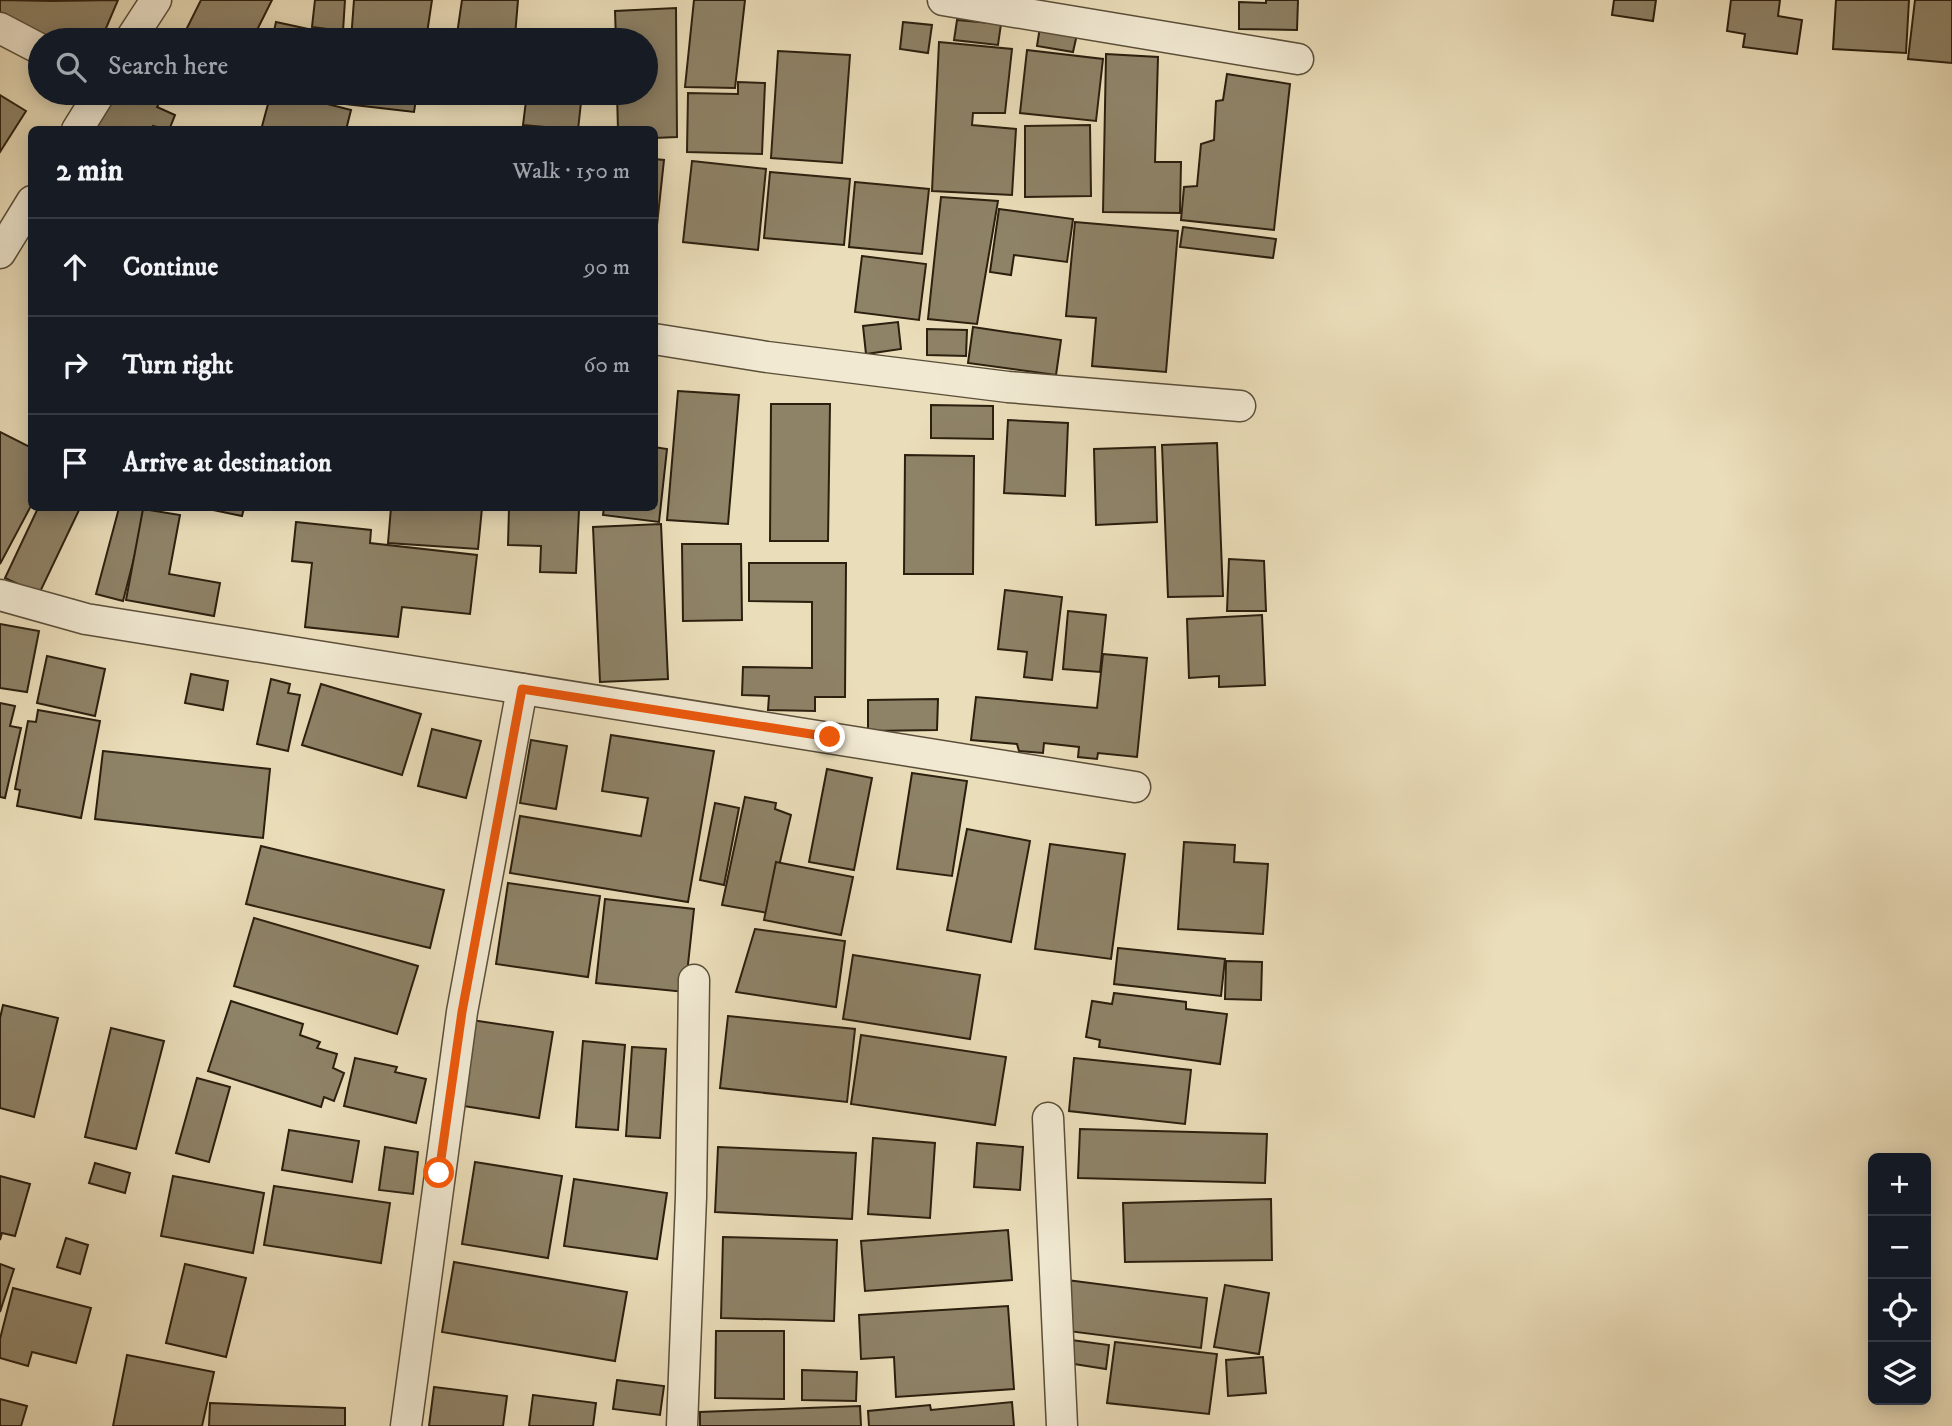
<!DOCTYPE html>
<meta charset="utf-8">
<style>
body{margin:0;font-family:"IM FELL DW Pica",serif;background:#242831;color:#f1f3f6}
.controls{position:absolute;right:21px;bottom:21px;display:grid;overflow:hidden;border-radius:10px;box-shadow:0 4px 18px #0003}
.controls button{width:63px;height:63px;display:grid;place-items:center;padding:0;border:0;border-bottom:2px solid #363941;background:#171b24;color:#f1f3f6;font:35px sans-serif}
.stop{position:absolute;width:21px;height:21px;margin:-16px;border:5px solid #ea580c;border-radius:50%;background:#fff}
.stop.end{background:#ea580c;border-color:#fff;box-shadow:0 2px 7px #0008}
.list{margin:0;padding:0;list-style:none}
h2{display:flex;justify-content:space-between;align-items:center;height:91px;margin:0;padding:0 28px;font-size:30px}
h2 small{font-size:23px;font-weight:400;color:#9ea1a6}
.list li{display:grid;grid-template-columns:46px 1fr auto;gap:21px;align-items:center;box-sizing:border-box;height:98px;padding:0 28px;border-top:2px solid #363941}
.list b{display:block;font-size:26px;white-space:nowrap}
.list em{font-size:23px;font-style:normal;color:#9ea1a6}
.icon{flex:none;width:38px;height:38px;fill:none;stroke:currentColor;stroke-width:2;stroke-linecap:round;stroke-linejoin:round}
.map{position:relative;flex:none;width:1952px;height:1426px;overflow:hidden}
.search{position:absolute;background:#171b24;box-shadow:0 4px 18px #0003;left:28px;top:28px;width:630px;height:77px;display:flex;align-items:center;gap:18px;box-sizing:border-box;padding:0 24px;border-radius:38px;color:#9ea1a6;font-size:26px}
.panel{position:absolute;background:#171b24;box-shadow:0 4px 18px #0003;left:28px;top:126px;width:630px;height:385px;border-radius:10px}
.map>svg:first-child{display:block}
.building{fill:#8e8267;stroke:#2b1f0e;stroke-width:2}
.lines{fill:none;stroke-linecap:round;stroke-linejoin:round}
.street-casing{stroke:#5b4e39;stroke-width:33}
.street{stroke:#f1e9d2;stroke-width:30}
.route{stroke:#ea580c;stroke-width:9}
</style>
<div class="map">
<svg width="1952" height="1426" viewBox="0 0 1952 1426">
<rect width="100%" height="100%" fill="#eaddb9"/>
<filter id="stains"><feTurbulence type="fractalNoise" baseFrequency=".00286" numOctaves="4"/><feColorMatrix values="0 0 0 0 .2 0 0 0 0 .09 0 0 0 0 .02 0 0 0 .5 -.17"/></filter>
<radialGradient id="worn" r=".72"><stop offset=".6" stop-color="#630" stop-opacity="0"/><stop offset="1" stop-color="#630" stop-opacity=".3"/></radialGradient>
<!-- building -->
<g class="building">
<polygon points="0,0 52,1 118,0 101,40 57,40 0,15"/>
<polygon points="201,0 272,0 252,40 181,40"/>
<polygon points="315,0 345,0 343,31 312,27"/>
<polygon points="354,0 432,0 426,40 351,40"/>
<polygon points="462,0 518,0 515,36 457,34"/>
<polygon points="694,0 745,0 735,88 685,87"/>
<polygon points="1266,0 1298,0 1297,30 1239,29 1239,2 1266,3"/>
<polygon points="1614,0 1656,0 1653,21 1612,15"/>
<polygon points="1731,0 1780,0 1778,16 1802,20 1797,54 1743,47 1745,34 1727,31"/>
<polygon points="1836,0 1909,0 1906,53 1833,49"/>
<polygon points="1915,0 1952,0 1952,63 1908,59"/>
<polygon points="676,8 677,137 654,138 654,130 618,130 617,93 646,93 646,40 616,40 615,11"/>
<polygon points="957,20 1001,24 998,45 954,40"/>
<polygon points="276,22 336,35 334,40 272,40"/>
<polygon points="903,22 932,25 928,53 900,49"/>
<polygon points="1040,27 1077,34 1073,52 1037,46"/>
<polygon points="939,42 1012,49 1005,113 973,113 972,125 1016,129 1012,195 932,191"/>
<polygon points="1027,50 1103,59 1096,121 1020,113"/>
<polygon points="778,51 850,55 842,163 771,158"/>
<polygon points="1106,54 1158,57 1155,162 1181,162 1180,213 1103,212"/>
<polygon points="1227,74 1290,84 1274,230 1181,220 1184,187 1197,186 1201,144 1214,140 1216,101 1223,100"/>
<polygon points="738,82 765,83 762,154 687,152 688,93 738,94"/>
<polygon points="114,93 165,93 157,107 175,115 169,130 153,126 151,130 91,130"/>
<polygon points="271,93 284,93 351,110 346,130 261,130"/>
<polygon points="347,93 417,93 414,112 346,104"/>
<polygon points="527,93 582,93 578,130 523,125"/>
<polygon points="0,95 26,111 0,152"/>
<polygon points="1090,125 1091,196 1025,197 1025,126"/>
<polygon points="654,159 664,160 654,253"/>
<polygon points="692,161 766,169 758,250 683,242"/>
<polygon points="770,172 850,179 844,245 764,238"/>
<polygon points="855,182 929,189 922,254 849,247"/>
<polygon points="941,197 998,201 977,324 928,319"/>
<polygon points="999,209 1073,219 1067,262 1014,255 1011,275 990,272"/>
<polygon points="1075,222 1178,231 1166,372 1092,366 1096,318 1066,316"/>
<polygon points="1183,227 1276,239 1273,258 1180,247"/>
<polygon points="862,256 926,264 919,320 855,312"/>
<polygon points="898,322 901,349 866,354 863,326"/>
<polygon points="973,327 1061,340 1056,375 968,363"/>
<polygon points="927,329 967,330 966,356 927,355"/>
<polygon points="678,391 739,395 728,524 667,520"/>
<polygon points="771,404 830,404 828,541 770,541"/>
<polygon points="931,405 993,406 993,439 931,438"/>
<polygon points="1008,420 1068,423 1065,496 1004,493"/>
<polygon points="0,432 32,448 32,504 0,564"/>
<polygon points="1217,443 1223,596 1168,597 1162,445"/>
<polygon points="654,447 667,449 659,522 603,515 604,508 654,508"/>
<polygon points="1155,447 1157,522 1096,525 1094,449"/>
<polygon points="905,455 974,456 973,574 904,574"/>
<polygon points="38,508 80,508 39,594 5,578"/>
<polygon points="119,508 147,508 123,601 96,594"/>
<polygon points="208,508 244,508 242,516 208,509"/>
<polygon points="391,508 482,508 478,549 388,543"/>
<polygon points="509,508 579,510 576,573 540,572 541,546 508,545"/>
<polygon points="143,509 180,515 169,574 220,583 214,616 126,600"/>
<polygon points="296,522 371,530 370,543 477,555 470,614 402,607 398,637 305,627 312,563 292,561"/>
<polygon points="661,524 668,679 600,682 593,527"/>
<polygon points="682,544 741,544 742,620 683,621"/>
<polygon points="1229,559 1264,561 1266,611 1227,611"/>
<polygon points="749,563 846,563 845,697 815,697 815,711 768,710 769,696 742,695 743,667 812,668 812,602 749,601"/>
<polygon points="1005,590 1062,597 1052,680 1024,677 1027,652 998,649"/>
<polygon points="1068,611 1106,615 1100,672 1063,669"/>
<polygon points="1262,615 1265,685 1219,687 1219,676 1189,678 1187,619"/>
<polygon points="0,624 39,631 27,692 0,688"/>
<polygon points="1103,654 1147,658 1137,757 1098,753 1097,759 1078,757 1079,747 1044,743 1043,753 1019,751 1017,744 971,740 976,697 1097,708"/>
<polygon points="47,656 105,669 95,716 37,703"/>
<polygon points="191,674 228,681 223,710 185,703"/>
<polygon points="271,679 290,684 288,693 300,695 288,751 257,744"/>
<polygon points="321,684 421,714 402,775 302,745"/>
<polygon points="938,699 937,730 868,731 868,700"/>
<polygon points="0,703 15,706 10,726 21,728 5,798 0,797"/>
<polygon points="38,710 100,721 81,818 17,806 20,790 15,789 28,721 36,722"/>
<polygon points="432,729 481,741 466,798 418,786"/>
<polygon points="611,735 714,751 688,902 510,873 520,816 641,836 648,798 602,791"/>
<polygon points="531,740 567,746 556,809 520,803"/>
<polygon points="103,751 270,769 263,838 95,819"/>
<polygon points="827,769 872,778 854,870 809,862"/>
<polygon points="912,773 967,781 952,876 897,869"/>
<polygon points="745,797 776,803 775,809 791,815 768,913 722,905"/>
<polygon points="715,803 739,808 724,885 700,880"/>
<polygon points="967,829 1030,841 1011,942 947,930"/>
<polygon points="1184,842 1235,845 1234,862 1268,864 1263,934 1178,929"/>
<polygon points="1050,844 1125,854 1111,959 1035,949"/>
<polygon points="261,846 444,890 430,948 246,904"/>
<polygon points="776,862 853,877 841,935 764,920"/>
<polygon points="508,883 600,896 588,977 496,964"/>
<polygon points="605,899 694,909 685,992 596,983"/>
<polygon points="254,918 418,966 397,1034 234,986"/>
<polygon points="755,929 845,941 836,1007 736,992"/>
<polygon points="1118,948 1225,959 1221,996 1114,984"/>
<polygon points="853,955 980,975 970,1039 843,1019"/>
<polygon points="1226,961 1262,962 1261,1000 1225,999"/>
<polygon points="1114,993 1186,1002 1186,1009 1227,1014 1220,1064 1099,1047 1100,1040 1086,1037 1092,1001 1112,1004"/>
<polygon points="231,1001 303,1024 300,1035 320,1042 317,1048 337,1054 333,1068 344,1073 334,1101 324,1097 321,1107 208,1071"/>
<polygon points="3,1005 58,1018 34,1117 0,1108 0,1018"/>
<polygon points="728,1016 855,1029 847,1102 720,1088"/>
<polygon points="465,1019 553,1032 539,1118 451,1104"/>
<polygon points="111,1028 164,1041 136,1149 85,1137"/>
<polygon points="861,1035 1006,1057 995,1125 851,1104"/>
<polygon points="583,1041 625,1045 618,1130 576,1127"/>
<polygon points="632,1047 666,1049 660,1138 626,1136"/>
<polygon points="355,1058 397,1067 395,1072 426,1079 416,1123 344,1106"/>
<polygon points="1074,1058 1191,1070 1185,1124 1069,1111"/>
<polygon points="197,1078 230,1087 209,1162 176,1153"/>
<polygon points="1080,1129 1267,1134 1265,1183 1078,1178"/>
<polygon points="289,1130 359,1141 352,1182 282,1170"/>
<polygon points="873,1138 935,1143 930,1218 868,1214"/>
<polygon points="977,1143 1023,1147 1020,1190 974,1187"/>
<polygon points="385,1147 418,1152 413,1194 379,1190"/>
<polygon points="718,1147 856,1153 852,1219 715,1212"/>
<polygon points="475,1162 562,1176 548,1258 462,1244"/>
<polygon points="95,1163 130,1173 125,1193 89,1183"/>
<polygon points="0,1176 30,1184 15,1236 2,1233 0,1240"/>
<polygon points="173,1176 264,1193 253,1253 161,1236"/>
<polygon points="574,1179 667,1193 657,1259 564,1246"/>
<polygon points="274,1186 390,1203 381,1263 264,1245"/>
<polygon points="1271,1199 1272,1260 1125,1262 1123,1203"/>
<polygon points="1008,1230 1012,1280 865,1291 861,1241"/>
<polygon points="723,1237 837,1240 834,1321 721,1318"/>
<polygon points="66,1238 88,1245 80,1274 57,1267"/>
<polygon points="454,1262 627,1292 615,1361 442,1332"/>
<polygon points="0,1264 14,1269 0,1312"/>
<polygon points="185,1264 246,1278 226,1357 166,1343"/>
<polygon points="1067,1280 1207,1298 1201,1348 1060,1330"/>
<polygon points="1225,1285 1269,1293 1259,1354 1214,1347"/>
<polygon points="13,1288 91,1308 76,1363 32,1352 28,1366 0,1358 0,1339"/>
<polygon points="1008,1306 1014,1389 896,1397 894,1357 861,1359 859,1315"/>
<polygon points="716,1331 784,1331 784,1399 715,1398"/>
<polygon points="1064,1339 1109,1345 1106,1369 1061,1362"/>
<polygon points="1115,1342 1217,1354 1209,1414 1107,1403"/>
<polygon points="127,1355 214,1372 202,1426 113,1426"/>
<polygon points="1263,1357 1266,1393 1228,1396 1226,1360"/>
<polygon points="802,1370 857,1372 856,1401 802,1400"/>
<polygon points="617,1380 664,1386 660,1415 613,1409"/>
<polygon points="434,1387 507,1396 503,1426 429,1426"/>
<polygon points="533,1395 596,1403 593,1426 529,1426"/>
<polygon points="0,1399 27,1406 21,1426 0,1426"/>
<polygon points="1012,1402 1014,1426 869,1426 868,1411 930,1405 931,1410"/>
<polygon points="210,1403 345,1408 345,1426 209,1426"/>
<polygon points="860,1406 861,1426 700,1426 700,1412"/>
</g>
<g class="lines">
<!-- street casing -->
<g class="street-casing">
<g id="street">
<polyline points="943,0 1298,59"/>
<polyline points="0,28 40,49"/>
<polyline points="130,40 156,0"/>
<polyline points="77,130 100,93"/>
<polyline points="0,253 32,201"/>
<polyline points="654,339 767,357 1008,387 1240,406"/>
<polyline points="0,595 86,619 1135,787"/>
<polyline points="1048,1118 1062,1426"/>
<polyline points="406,1426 462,1012 522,689"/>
<polyline points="682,1426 691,1197 694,980"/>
</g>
</g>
<!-- street -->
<use href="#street" class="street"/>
</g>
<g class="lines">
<!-- route -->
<polyline class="route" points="439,1173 462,1012 522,689 830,737"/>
</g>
<rect width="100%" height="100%" filter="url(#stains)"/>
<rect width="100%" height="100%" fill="url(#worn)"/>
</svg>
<div class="controls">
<button>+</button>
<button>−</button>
<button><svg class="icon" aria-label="locate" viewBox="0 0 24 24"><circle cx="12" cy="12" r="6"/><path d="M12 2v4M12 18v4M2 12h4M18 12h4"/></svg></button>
<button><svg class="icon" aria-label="layers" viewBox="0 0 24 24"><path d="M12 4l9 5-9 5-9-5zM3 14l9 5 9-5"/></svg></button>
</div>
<div class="stop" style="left:439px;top:1173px"></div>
<div class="stop end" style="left:830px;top:737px"></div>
<div class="search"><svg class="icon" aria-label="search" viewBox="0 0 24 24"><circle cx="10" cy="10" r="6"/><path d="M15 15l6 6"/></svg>Search here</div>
<section class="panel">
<h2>2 min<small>Walk · 150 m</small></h2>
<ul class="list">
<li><svg class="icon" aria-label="ahead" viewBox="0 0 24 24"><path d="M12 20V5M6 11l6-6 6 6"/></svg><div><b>Continue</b></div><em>90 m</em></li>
<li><svg class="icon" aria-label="right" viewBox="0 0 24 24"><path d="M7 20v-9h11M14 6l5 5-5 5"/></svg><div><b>Turn right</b></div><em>60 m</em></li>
<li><svg class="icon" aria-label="arrive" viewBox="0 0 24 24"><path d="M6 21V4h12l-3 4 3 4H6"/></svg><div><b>Arrive at destination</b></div></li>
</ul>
</section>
</div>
